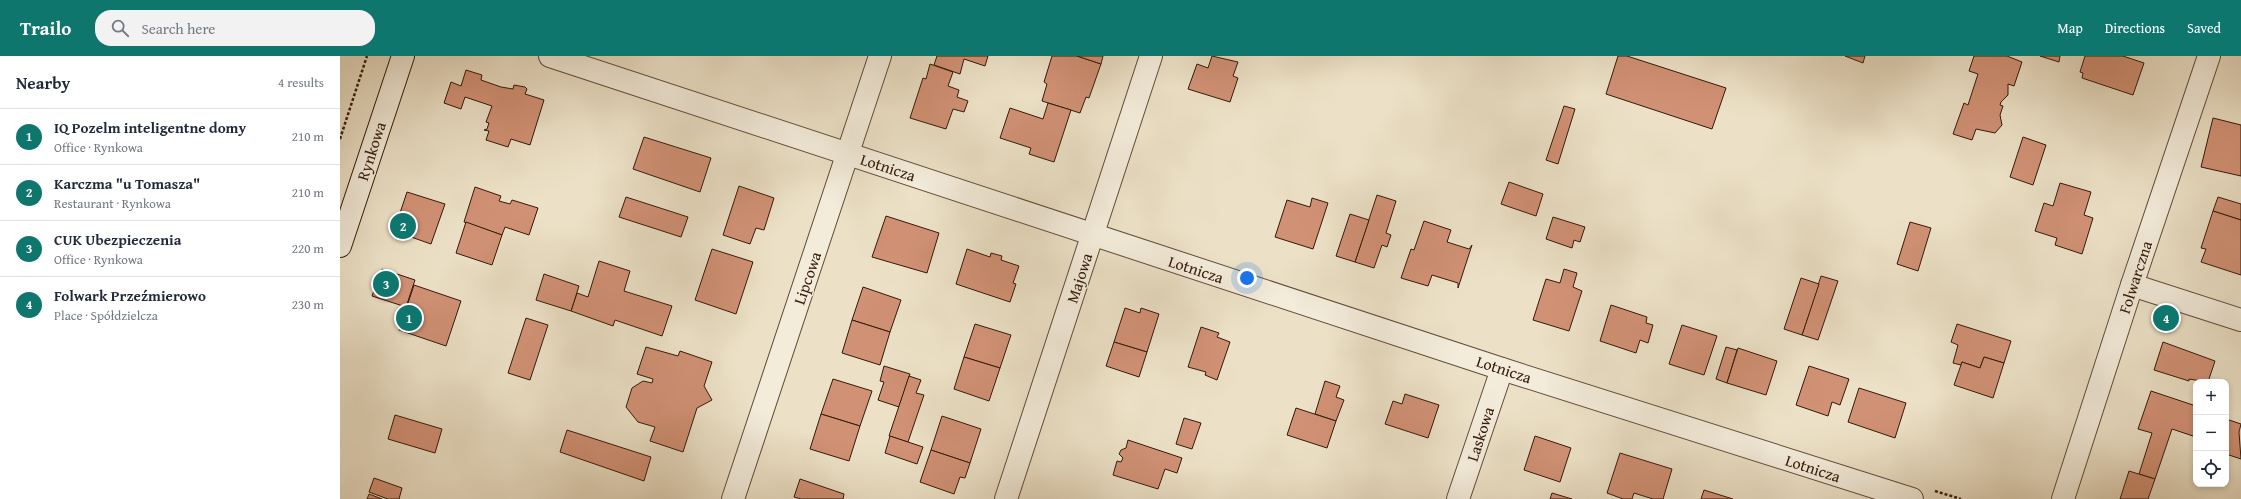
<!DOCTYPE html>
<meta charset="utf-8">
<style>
body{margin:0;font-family:"Gentium Book Plus",serif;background:#f2f2f3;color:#1f2937}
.controls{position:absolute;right:12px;bottom:12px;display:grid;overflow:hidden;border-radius:8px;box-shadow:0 2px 6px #0003}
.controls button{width:36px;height:36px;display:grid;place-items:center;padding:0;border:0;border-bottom:1px solid #e0e1e3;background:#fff;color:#1f2937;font:20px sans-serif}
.you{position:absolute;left:907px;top:222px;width:14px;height:14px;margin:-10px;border:3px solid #fff;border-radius:50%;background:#1a73e8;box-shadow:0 0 0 6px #1a73e833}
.badge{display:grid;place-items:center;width:26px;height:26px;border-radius:50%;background:#0f766e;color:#fff;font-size:13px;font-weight:700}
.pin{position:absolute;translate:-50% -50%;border:2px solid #fff;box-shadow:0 1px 4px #0006}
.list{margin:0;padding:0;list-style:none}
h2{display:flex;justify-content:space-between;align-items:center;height:52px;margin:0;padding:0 16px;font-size:17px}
h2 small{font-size:13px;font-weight:400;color:#747a83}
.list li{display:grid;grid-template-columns:26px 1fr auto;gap:12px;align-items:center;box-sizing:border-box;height:56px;padding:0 16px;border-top:1px solid #e0e1e3}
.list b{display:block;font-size:15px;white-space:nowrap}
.list p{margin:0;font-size:13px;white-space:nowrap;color:#747a83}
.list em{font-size:13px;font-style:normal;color:#747a83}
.icon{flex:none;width:22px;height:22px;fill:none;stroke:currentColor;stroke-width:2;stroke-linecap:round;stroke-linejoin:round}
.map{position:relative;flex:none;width:1901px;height:443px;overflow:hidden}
header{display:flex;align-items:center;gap:24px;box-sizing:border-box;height:56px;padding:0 20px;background:#0f766e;color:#fff}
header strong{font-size:19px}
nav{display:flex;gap:22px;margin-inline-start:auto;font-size:14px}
.search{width:280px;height:36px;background:#f2f2f3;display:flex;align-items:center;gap:10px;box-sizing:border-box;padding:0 14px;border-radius:16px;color:#747a83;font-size:15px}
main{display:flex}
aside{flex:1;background:#fff}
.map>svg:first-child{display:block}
.building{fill:#d19175;stroke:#331908}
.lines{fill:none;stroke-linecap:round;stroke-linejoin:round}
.street-casing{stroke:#614b38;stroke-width:24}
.secondary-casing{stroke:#331908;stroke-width:24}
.path{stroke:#331908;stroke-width:2.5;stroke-dasharray:3 2;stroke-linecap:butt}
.street{stroke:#f3ecdb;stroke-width:22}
.secondary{stroke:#f3ecdb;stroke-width:22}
.labels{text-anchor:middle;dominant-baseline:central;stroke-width:3;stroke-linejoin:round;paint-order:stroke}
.street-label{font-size:16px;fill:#331908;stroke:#f3ecdb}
</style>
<header>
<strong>Trailo</strong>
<div class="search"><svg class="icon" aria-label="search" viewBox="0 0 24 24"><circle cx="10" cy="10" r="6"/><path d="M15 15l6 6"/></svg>Search here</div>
<nav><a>Map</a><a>Directions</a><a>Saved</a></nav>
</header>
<main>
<aside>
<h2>Nearby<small>4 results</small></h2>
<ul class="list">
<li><span class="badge">1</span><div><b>IQ Pozelm inteligentne domy</b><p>Office · Rynkowa</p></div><em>210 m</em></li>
<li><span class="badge">2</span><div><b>Karczma &quot;u Tomasza&quot;</b><p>Restaurant · Rynkowa</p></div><em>210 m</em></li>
<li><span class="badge">3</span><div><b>CUK Ubezpieczenia</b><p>Office · Rynkowa</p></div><em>220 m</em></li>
<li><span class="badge">4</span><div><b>Folwark Przeźmierowo</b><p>Place · Spółdzielcza</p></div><em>230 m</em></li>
</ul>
</aside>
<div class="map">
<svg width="1901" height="443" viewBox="0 0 1901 443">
<rect width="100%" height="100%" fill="#ece1c7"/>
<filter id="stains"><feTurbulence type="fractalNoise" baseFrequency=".005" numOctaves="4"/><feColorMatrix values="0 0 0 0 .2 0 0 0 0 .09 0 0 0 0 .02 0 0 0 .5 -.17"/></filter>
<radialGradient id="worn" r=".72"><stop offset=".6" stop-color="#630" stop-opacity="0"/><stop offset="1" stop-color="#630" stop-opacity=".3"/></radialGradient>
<!-- building -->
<g class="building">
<polygon points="597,0 648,0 645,10 624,3 620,18 594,9"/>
<polygon points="712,0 737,0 761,8 749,42 746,41 740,57 702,45 707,28 704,26"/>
<polygon points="737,0 763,0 761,8"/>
<polygon points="872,0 898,6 893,20 898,22 890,46 848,33 857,8 868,12"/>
<polygon points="1278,0 1287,0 1386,32 1372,73 1266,38"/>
<polygon points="1505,0 1525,0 1523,7"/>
<polygon points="1634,0 1667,0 1682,6 1674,30 1668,28 1668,39 1661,46 1660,49 1663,50 1660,59 1662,69 1655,77 1636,73 1632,84 1613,78 1624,47 1628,49 1638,18 1629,15"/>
<polygon points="1700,0 1720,0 1719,6"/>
<polygon points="1745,0 1783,0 1804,7 1793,39 1742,22 1743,17 1740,16"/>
<polygon points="590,8 613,16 608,30 619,34 617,41 628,45 624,56 613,53 606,73 570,62 583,22 586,23"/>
<polygon points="126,14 142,19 141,24 161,31 173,33 174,29 185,31 187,33 185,38 204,44 190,89 171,83 168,91 146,84 149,75 144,74 147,73 149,67 146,66 152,50 125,41 121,53 104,47 111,26 121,30"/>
<polygon points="708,47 731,54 714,106 689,98 691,92 660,82 670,52 703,63"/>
<polygon points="1224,50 1235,53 1218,108 1206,104"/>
<polygon points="1873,62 1901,69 1901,120 1861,111"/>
<polygon points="304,81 371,102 360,136 293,113"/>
<polygon points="1683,81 1706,89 1693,129 1670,121"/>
<polygon points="1169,126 1203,138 1196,160 1161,148"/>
<polygon points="1720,127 1751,136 1744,159 1753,162 1742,198 1715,189 1717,182 1695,175 1704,147 1713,150"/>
<polygon points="399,130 434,142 424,174 416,172 410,188 383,179"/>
<polygon points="135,131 161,140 159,145 170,148 172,144 198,152 189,179 165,171 162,179 124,166"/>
<polygon points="67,136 105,148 91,188 54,175"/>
<polygon points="1037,139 1056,145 1046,177 1051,179 1047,191 1042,189 1034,212 1015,206"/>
<polygon points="286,141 348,161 341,181 279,161"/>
<polygon points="1878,141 1901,148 1901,164 1873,155"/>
<polygon points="972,142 988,147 973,193 935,181 947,144 970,151"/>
<polygon points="1873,155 1901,164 1901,219 1861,206 1866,193 1861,192"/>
<polygon points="1010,158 1029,164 1015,206 996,200"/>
<polygon points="546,160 599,177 587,217 532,201"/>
<polygon points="1213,161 1245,171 1240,186 1234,184 1232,192 1206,183"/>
<polygon points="1084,165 1111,174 1107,186 1129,193 1132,189 1118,232 1118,227 1092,219 1088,230 1061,222 1071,193 1074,194"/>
<polygon points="126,166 162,179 152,209 116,197"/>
<polygon points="1570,166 1591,172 1578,215 1557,208"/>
<polygon points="372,193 413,206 396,258 355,244"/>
<polygon points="627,193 650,201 651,197 662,200 661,204 679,210 673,227 676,228 670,246 616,228"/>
<polygon points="259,205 290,215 284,235 332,250 322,280 275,264 273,270 231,255 237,237 248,241"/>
<polygon points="42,213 75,224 66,251 32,240"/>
<polygon points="1224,213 1237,217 1233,231 1242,235 1229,275 1193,264 1206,223 1220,227"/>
<polygon points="204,218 239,230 231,255 196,244"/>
<polygon points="1481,220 1498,225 1478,284 1462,279"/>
<polygon points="1461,222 1479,228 1462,279 1444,273"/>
<polygon points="74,229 121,245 106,290 59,274"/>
<polygon points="523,231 561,244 550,276 512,264"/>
<polygon points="1271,249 1307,261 1306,267 1313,269 1308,287 1300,284 1296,297 1260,285"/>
<polygon points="785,252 800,257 801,252 819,258 807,296 774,286"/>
<polygon points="186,262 208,269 190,324 168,317"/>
<polygon points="512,264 550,276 540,309 502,297"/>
<polygon points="635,268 671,279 660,312 624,301"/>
<polygon points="1617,268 1671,285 1664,307 1644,301 1640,312 1622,306 1621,309 1613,307 1618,289 1611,286"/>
<polygon points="1342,269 1377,280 1364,319 1329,308"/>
<polygon points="861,271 879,277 877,281 890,286 877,324 865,319 866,316 848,311"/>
<polygon points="774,286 807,296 799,321 766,310"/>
<polygon points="1823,286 1875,305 1868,326 1849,323 1849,325 1814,314"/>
<polygon points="306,291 338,300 340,295 372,306 364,330 372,344 357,352 343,396 310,385 315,371 298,366 286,351 292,332 303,325 312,327 313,323 297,318"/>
<polygon points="1386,291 1397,294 1387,327 1376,323"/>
<polygon points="1398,292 1437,305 1426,339 1387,327"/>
<polygon points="624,301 660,312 649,345 614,333"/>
<polygon points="1644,301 1664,307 1653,342 1614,329 1622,306 1640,312"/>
<polygon points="544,310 570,318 559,351 538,344 544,326 540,325"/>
<polygon points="1469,310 1509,323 1500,349 1492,346 1488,360 1456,349"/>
<polygon points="569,320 581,324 576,337 584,339 568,386 549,380"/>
<polygon points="493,323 532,335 520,370 481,358"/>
<polygon points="985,325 1000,330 996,341 1004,344 996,365 975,358"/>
<polygon points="1519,332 1566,347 1555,382 1508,366"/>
<polygon points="1811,335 1856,350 1856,381 1832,373 1815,423 1799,418 1812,377 1798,373"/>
<polygon points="1065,338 1099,349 1088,382 1045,368 1053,345 1062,348"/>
<polygon points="956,352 996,365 987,392 947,379"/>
<polygon points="481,358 520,370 509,405 470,393"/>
<polygon points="55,359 102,373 95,397 48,383"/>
<polygon points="602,360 641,373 630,407 591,394"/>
<polygon points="844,362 861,367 852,393 836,388"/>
<polygon points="1886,363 1901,368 1899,376 1901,403 1886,398"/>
<polygon points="227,374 311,401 304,425 220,396"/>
<polygon points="550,380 583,391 577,408 545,397"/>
<polygon points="1195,380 1231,392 1220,426 1184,414"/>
<polygon points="788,384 842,402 837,417 825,413 818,433 773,419 777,405 781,406 783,402 779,398 781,394 786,392"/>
<polygon points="591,394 630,407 625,422 620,421 614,438 580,426"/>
<polygon points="1280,397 1332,413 1323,443 1313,443 1294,437 1292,443 1283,443 1267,437"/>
<polygon points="1789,415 1815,423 1808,443 1780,443"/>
<polygon points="34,422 62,432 59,443 48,443 29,436"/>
<polygon points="460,423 504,438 503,443 461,443 454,441"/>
<polygon points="1364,434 1393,443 1361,443"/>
<polygon points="1212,437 1232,443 1210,443"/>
<polygon points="29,438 42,443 27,443"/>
</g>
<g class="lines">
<!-- street casing -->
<g class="street-casing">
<g id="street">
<polyline points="210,0 1162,313 1572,443"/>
<polyline points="1792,229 1901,264"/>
<polyline points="393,443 540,0"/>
<polyline points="666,443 811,0"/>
<polyline points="1118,443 1162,313"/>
<polyline points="1723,443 1792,229 1869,0"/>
</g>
</g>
<!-- secondary casing -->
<g class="secondary-casing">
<polyline id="secondary" points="0,190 63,0"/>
</g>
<!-- path -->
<g class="path">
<polyline points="0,83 27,0"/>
<polyline points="1595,435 1621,443"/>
</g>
<!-- street -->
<use href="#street" class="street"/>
<!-- secondary -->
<use href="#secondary" class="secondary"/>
</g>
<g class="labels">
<!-- street labels -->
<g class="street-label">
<text transform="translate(31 95) rotate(-72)">Rynkowa</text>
<text transform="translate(548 111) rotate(18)">Lotnicza</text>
<text transform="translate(856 213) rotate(18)">Lotnicza</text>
<text transform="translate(1795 221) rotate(-72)">Folwarczna</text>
<text transform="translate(467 222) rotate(-71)">Lipcowa</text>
<text transform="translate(739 222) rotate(-72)">Majowa</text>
<text transform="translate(1164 313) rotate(18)">Lotnicza</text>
<text transform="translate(1140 378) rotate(-72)">Laskowa</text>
<text transform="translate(1473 412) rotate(18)">Lotnicza</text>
</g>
</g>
<rect width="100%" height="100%" filter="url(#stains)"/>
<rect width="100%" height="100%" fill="url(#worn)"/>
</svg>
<div class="controls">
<button>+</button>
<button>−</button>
<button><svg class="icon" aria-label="locate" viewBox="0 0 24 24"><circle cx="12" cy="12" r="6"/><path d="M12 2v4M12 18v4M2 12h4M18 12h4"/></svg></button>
</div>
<div class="you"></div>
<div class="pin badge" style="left:69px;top:262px">1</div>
<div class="pin badge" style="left:63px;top:170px">2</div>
<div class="pin badge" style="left:46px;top:228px">3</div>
<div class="pin badge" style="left:1826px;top:262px">4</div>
</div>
</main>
